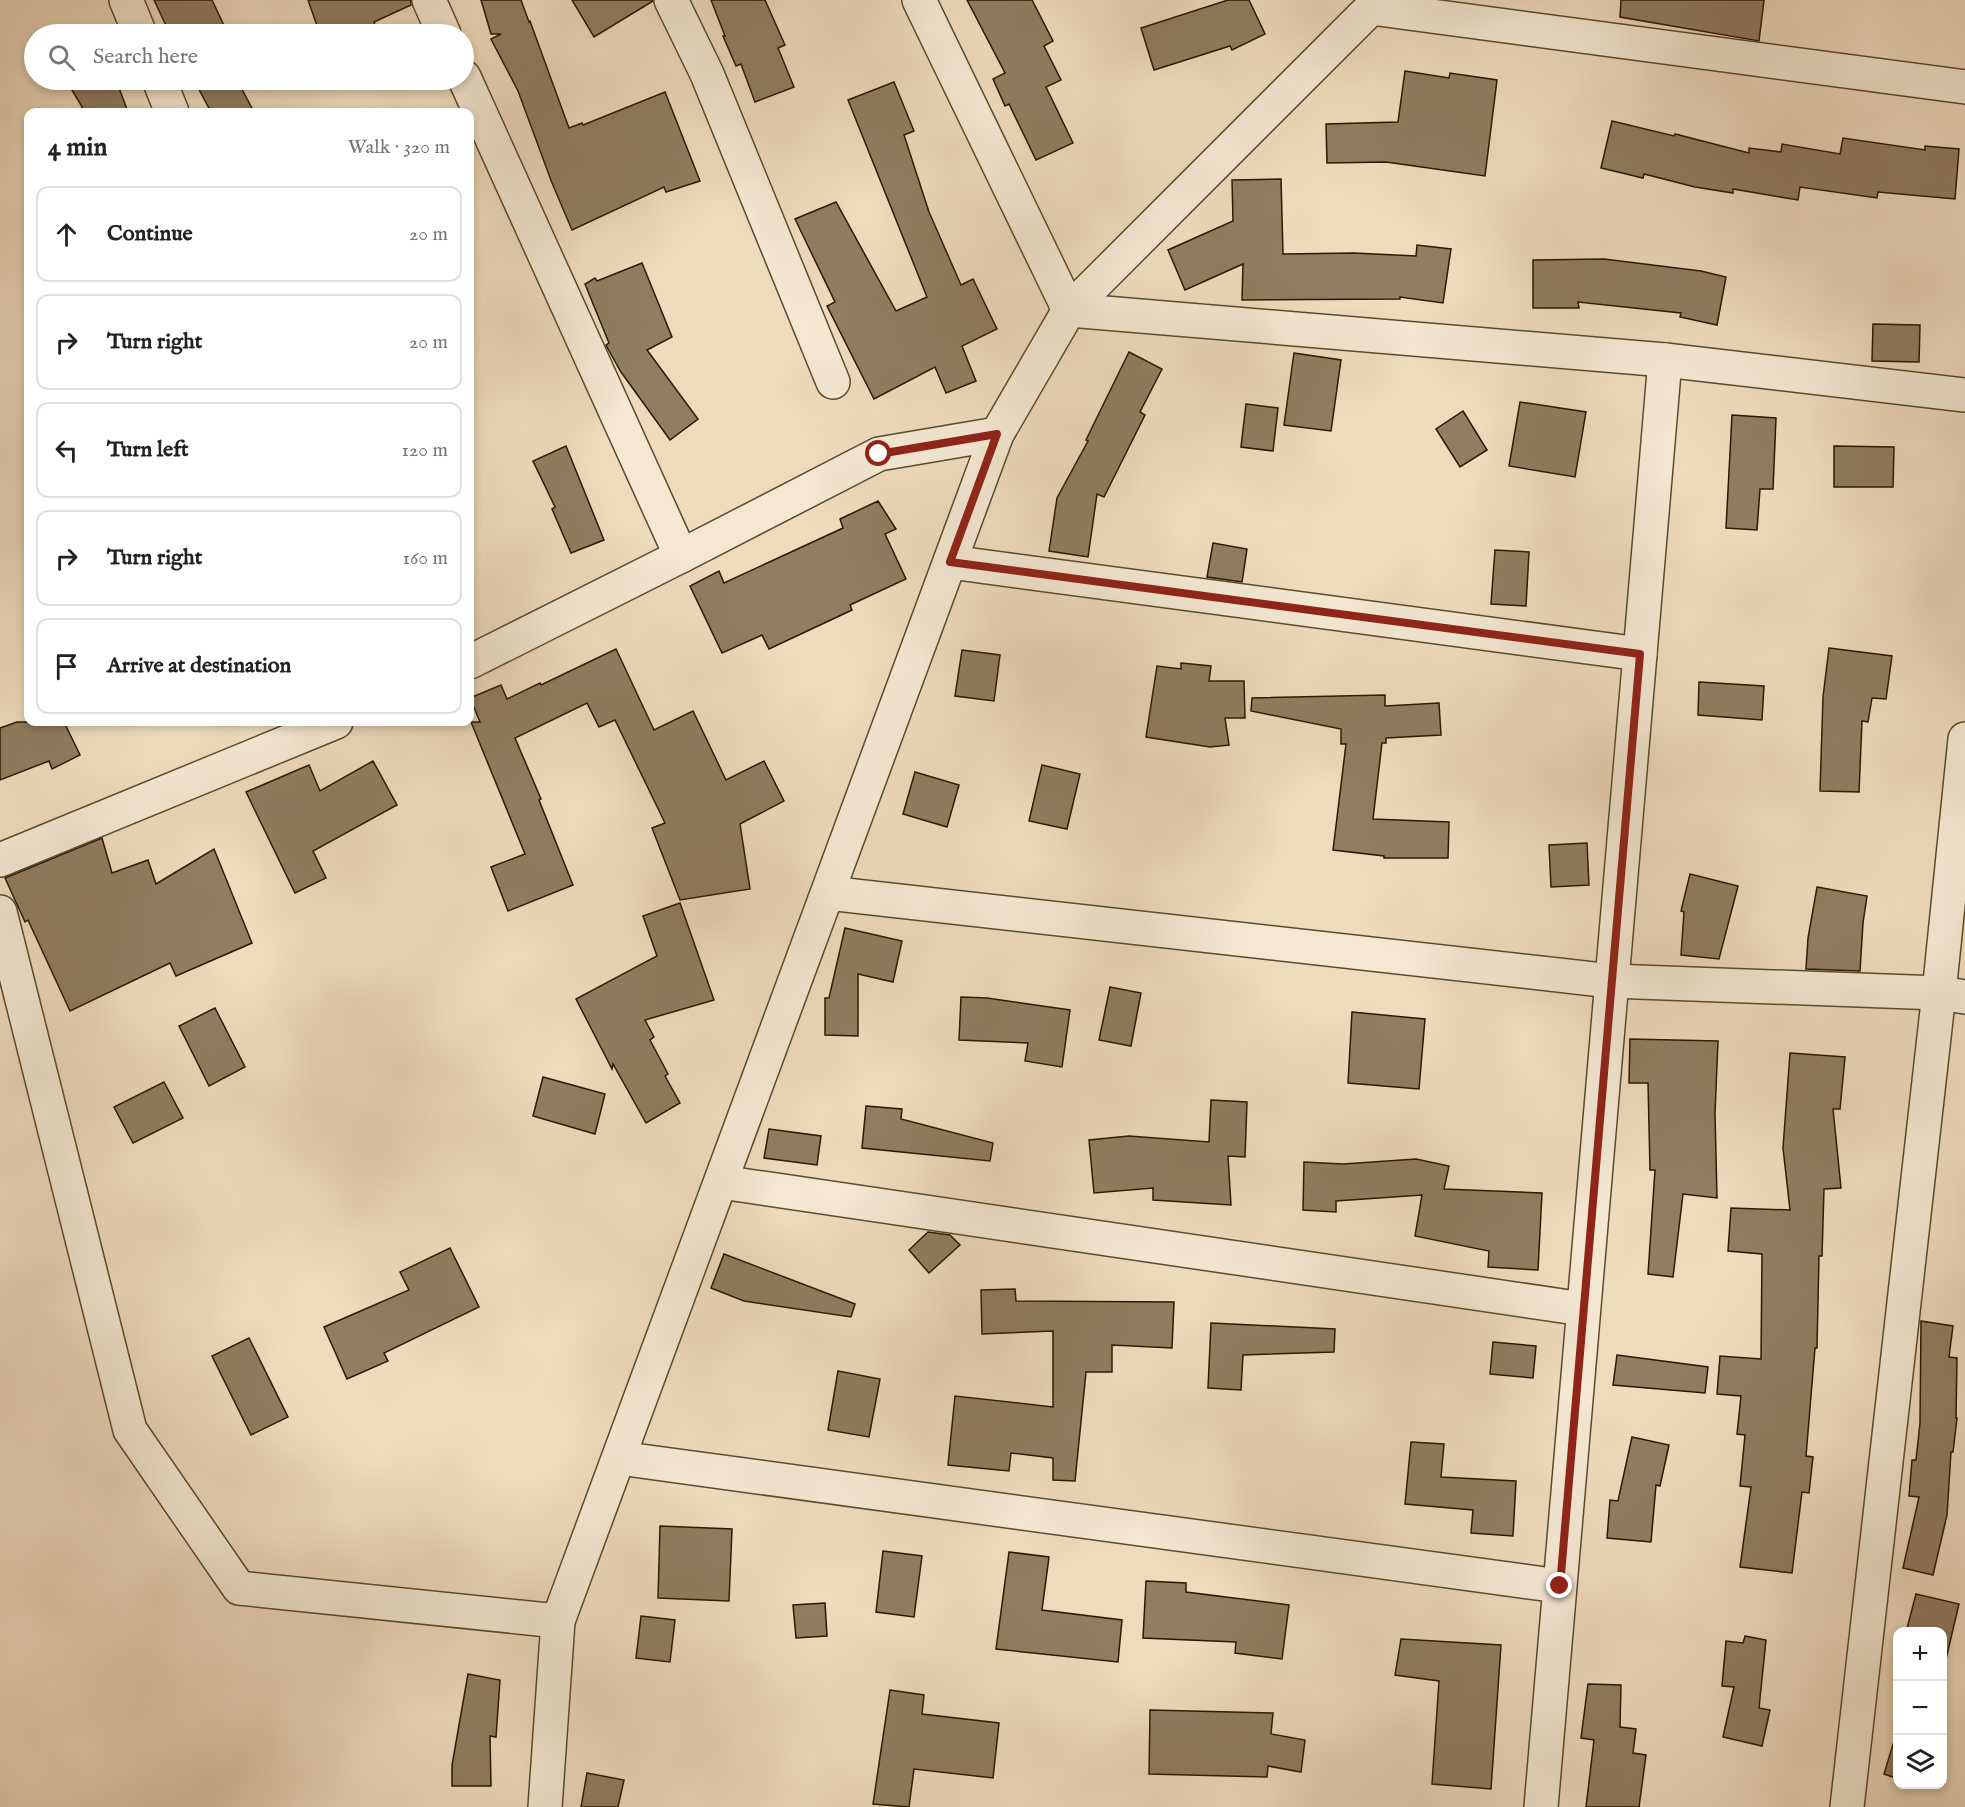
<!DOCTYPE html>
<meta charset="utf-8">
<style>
body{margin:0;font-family:"IM FELL English",serif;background:#f6f6f6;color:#222}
.controls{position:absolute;right:18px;bottom:18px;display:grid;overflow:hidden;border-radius:12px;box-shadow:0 3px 9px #0003}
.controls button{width:54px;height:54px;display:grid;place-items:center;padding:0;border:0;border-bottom:2px solid #e0e0e0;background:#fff;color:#222;font:30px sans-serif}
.stop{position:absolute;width:18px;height:18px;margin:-14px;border:4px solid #8f2418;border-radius:50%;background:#fff}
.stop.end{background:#8f2418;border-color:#fff;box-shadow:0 2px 6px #0008}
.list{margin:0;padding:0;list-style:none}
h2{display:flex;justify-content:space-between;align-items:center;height:78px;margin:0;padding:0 24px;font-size:26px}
h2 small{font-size:20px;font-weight:400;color:#767676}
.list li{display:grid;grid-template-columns:39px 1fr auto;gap:18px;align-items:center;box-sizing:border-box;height:96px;margin:0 12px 12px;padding:0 12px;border:2px solid #e0e0e0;border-radius:12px}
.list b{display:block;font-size:22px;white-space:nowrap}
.list em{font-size:20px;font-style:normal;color:#767676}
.icon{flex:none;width:33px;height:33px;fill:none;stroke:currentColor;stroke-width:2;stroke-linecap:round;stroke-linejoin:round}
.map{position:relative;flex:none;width:1965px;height:1807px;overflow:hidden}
.search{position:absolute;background:#fff;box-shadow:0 3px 9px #0003;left:24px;top:24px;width:450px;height:66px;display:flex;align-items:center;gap:15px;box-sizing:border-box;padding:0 21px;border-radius:33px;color:#767676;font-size:22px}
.panel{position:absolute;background:#fff;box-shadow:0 3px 9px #0003;left:24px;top:108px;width:450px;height:618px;border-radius:12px}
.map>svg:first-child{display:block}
.building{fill:#907d62;stroke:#2a1801;stroke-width:1.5}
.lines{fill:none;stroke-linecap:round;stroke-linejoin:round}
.minor-casing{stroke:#5b4930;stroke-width:36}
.minor{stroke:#f4e8d3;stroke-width:33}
.route{stroke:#8f2418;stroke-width:8}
</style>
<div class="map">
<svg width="1965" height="1807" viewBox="0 0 1965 1807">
<rect width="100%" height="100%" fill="#eedbbc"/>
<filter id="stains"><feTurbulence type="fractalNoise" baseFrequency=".00333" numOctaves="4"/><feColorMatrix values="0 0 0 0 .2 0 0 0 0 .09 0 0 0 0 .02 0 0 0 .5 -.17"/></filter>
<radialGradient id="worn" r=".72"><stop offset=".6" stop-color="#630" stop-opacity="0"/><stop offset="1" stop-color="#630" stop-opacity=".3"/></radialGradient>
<!-- building -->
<g class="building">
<polygon points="154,0 212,0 228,34 170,34"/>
<polygon points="308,0 411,0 411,5 374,22 379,34 320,34"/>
<polygon points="481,0 521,0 529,22 530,21 569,128 582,123 583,125 665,92 700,181 666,192 664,187 572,230 552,183 518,91 491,39 501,34 491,34"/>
<polygon points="572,0 652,0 653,1 594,37"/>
<polygon points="711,0 765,0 785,45 778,48 794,87 755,102 741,64 736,66 723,36 725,36"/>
<polygon points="967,0 1032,0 1053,41 1044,46 1061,80 1046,87 1073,143 1036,160 1009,104 1005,106 993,79 1005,73"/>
<polygon points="1228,0 1249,0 1265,34 1232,50 1230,46 1154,70 1141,28"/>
<polygon points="1621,0 1764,0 1759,41 1620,17"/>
<polygon points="1405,71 1449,78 1450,73 1497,80 1485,176 1386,162 1327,163 1326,124 1398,122"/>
<polygon points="66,80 116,80 128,112 85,112"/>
<polygon points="194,80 237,80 254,112 211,112"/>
<polygon points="894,82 914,131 904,135 929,212 961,285 973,279 997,329 962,346 976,381 946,393 935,367 874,399 827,306 835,302 795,219 836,202 896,311 927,297 848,100"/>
<polygon points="1612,121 1674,136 1675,134 1749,153 1749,148 1781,152 1782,144 1840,154 1843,138 1925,150 1925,146 1959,149 1955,199 1878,192 1877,198 1800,187 1798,200 1733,189 1733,193 1695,187 1644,174 1643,178 1601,168"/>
<polygon points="1281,179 1283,254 1354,253 1416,256 1417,245 1451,249 1443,303 1400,297 1400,299 1242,300 1243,264 1185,290 1168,250 1233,221 1232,180"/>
<polygon points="1604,259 1701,271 1726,277 1717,325 1680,317 1681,313 1578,302 1579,308 1533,308 1533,260"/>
<polygon points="642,263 672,337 647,350 698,419 670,440 621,372 608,349 606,345 609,343 585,284 595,278 597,281"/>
<polygon points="1873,324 1920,325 1919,362 1872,361"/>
<polygon points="1129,352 1162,369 1140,412 1145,415 1104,497 1097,494 1088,557 1049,551 1057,498 1088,441 1086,440"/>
<polygon points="1294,353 1341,360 1331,431 1284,425"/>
<polygon points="1520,402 1586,412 1575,477 1509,466"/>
<polygon points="1246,404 1278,408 1273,451 1241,447"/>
<polygon points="1463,411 1487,450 1460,467 1436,429"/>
<polygon points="1732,415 1776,418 1773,489 1760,489 1757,530 1726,528"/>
<polygon points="566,446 604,540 571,553 552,509 555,507 533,461"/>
<polygon points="1834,446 1894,447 1893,487 1834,487"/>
<polygon points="878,501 896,529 885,534 906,579 850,605 852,610 769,649 762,635 722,653 690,586 719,571 724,583 843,528 840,519"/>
<polygon points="1213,543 1247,549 1242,582 1207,577"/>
<polygon points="1495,550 1529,552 1526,606 1491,604"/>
<polygon points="1829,648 1892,656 1886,699 1872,698 1868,722 1862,721 1859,792 1820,791 1823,697"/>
<polygon points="616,649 654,730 693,711 726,780 764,761 784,801 740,824 750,889 680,900 652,828 665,823 615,720 599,727 587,703 515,738 541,799 539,800 573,885 508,911 491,867 525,854 471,722 480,722 470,698 501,685 507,699 540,683 541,685"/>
<polygon points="962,650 1000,655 994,701 955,696"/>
<polygon points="1181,663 1211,666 1209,681 1244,681 1245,718 1225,718 1229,745 1210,747 1146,737 1157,666 1181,669"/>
<polygon points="1699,682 1764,686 1762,720 1698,715"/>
<polygon points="1385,695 1385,706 1439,703 1441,735 1386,738 1386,743 1382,743 1373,819 1449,822 1448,858 1384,858 1384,856 1333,850 1346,744 1341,744 1341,729 1251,711 1252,698"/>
<polygon points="17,722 64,722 80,755 52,769 49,761 0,780 0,728"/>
<polygon points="373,761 397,805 313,851 326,878 295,893 246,792 309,765 320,791"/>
<polygon points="1042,765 1080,774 1067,829 1029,821"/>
<polygon points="915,772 959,785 947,827 903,814"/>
<polygon points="102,838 112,873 148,860 156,884 214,849 252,943 176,976 170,963 70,1011 28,920 25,922 5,878"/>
<polygon points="1587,843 1589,885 1551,887 1549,845"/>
<polygon points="1690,874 1738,886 1719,959 1681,955 1684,912 1681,911"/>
<polygon points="1817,887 1867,896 1863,923 1860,971 1806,969 1808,938"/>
<polygon points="680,903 714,1000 645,1020 654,1037 650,1040 668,1074 665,1076 680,1103 646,1123 613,1064 612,1069 576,999 657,956 643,916"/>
<polygon points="845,928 902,941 893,982 858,974 858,1036 825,1035 825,998 829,998"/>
<polygon points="1110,987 1141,993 1131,1046 1099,1040"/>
<polygon points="961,997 987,998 1070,1010 1062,1067 1025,1061 1028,1043 959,1040"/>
<polygon points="215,1008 245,1067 209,1086 179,1026"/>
<polygon points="1352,1012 1425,1019 1419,1089 1348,1083"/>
<polygon points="1630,1039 1718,1041 1715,1113 1717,1198 1683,1194 1673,1277 1648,1274 1655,1170 1650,1170 1648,1083 1629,1083"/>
<polygon points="1790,1053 1845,1057 1840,1109 1833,1109 1841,1188 1824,1189 1822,1256 1819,1256 1817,1348 1815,1348 1806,1456 1813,1457 1809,1493 1802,1492 1792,1573 1740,1567 1751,1487 1740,1486 1745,1435 1737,1434 1741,1396 1717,1394 1720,1356 1761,1359 1762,1254 1728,1251 1731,1208 1790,1210 1783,1148"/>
<polygon points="543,1077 605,1094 595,1134 533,1116"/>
<polygon points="164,1082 183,1118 133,1143 114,1107"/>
<polygon points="1211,1100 1247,1102 1245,1157 1228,1156 1231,1205 1153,1200 1153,1188 1094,1193 1089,1140 1129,1136 1209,1142"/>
<polygon points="866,1106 902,1109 901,1119 993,1143 990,1161 862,1148"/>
<polygon points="769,1129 821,1136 817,1165 764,1158"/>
<polygon points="1416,1159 1449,1166 1444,1189 1542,1193 1538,1270 1488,1267 1489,1251 1415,1236 1422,1195 1336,1201 1336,1212 1303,1210 1304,1162 1343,1164"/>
<polygon points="928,1232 950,1235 960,1245 929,1273 909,1250"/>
<polygon points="450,1248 479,1307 384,1353 388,1361 347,1379 324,1327 409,1290 400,1272"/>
<polygon points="724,1254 855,1304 851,1317 744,1301 711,1288"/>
<polygon points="1015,1289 1016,1301 1174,1302 1172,1348 1112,1345 1112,1372 1086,1372 1075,1481 1053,1480 1053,1458 1011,1453 1009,1471 948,1465 955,1396 1053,1407 1053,1331 982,1334 981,1290"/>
<polygon points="1921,1321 1953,1326 1949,1357 1957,1358 1956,1418 1957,1418 1953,1452 1951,1452 1947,1515 1933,1575 1903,1568 1919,1497 1909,1496 1912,1460 1916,1460 1920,1423"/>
<polygon points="1211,1323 1335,1329 1334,1352 1243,1355 1241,1390 1208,1388"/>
<polygon points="249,1338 288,1417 251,1435 212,1356"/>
<polygon points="1493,1342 1536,1346 1533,1378 1490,1374"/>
<polygon points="1617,1355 1708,1367 1705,1393 1613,1385"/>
<polygon points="838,1371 880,1379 869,1437 828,1430"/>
<polygon points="1632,1437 1669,1445 1660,1486 1656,1485 1651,1542 1607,1538 1610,1500 1618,1501"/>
<polygon points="1411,1442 1444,1444 1441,1477 1516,1481 1513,1536 1471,1533 1473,1510 1405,1504"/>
<polygon points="660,1526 732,1529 729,1601 658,1598"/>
<polygon points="883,1551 922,1556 914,1617 876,1612"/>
<polygon points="1009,1552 1049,1557 1042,1610 1122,1620 1118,1662 996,1649"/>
<polygon points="1146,1581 1186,1583 1186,1592 1289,1605 1282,1659 1235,1653 1236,1642 1143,1638"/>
<polygon points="1916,1594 1959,1604 1942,1676 1942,1632 1906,1632"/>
<polygon points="825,1603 827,1636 796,1638 793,1605"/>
<polygon points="641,1616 675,1620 670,1662 636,1658"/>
<polygon points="1745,1636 1766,1640 1759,1708 1770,1710 1762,1746 1723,1737 1734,1687 1722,1686 1726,1641 1743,1643"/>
<polygon points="1401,1639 1501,1645 1491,1789 1432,1784 1439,1681 1395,1675"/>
<polygon points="468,1674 500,1680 496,1737 490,1736 491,1786 452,1786 452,1765"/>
<polygon points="1588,1684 1621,1685 1620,1727 1636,1729 1633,1753 1646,1755 1639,1807 1586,1807 1594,1740 1581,1738"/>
<polygon points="890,1690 924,1695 922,1714 999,1723 993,1778 914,1769 909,1807 873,1804"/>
<polygon points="1150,1710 1273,1713 1271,1734 1305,1740 1301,1772 1268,1766 1267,1777 1149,1774"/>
<polygon points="1893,1744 1898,1745 1898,1779 1884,1774"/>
<polygon points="587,1773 624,1780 618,1807 581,1807"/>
</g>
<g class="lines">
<!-- minor casing -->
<g class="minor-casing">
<g id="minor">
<polyline points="126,0 140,34"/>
<polyline points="429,0 444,34"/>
<polyline points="671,0 707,74 833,382"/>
<polyline points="919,0 1069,310 1665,360 1965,395"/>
<polyline points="1371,8 1965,87"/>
<polyline points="464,77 681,556 470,662"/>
<polyline points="159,80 172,112"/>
<polyline points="681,556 879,454 997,434"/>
<polyline points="950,562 1640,654 1541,1807"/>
<polyline points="1640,654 1665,360"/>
<polyline points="0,860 336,722"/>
<polyline points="828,893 1611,981 1939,993 1965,997"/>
<polyline points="0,912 130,1430 239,1588 558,1621 997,434 1069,310 1371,8 1372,0"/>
<polyline points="721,1182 1583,1309"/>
<polyline points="619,1458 1559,1586"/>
<polyline points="545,1807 558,1621"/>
<polyline points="1847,1807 1939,993 1965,739"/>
</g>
</g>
<!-- minor -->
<use href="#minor" class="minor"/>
</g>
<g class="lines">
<!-- route -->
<polyline class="route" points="879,454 997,434 950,562 1640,654 1560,1586"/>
</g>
<rect width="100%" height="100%" filter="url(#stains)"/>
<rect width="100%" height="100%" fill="url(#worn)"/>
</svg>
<div class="controls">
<button>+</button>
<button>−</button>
<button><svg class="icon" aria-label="layers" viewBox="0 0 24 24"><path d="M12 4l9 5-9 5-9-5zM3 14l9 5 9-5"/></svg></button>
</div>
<div class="stop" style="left:879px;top:454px"></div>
<div class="stop end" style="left:1560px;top:1586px"></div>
<div class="search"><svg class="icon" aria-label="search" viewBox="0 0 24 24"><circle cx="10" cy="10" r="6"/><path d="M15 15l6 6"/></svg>Search here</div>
<section class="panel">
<h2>4 min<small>Walk · 320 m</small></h2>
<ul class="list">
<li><svg class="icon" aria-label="ahead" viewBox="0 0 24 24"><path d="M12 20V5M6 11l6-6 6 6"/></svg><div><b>Continue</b></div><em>20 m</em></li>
<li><svg class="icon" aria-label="right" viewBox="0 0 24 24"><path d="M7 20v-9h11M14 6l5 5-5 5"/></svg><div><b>Turn right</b></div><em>20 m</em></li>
<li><svg class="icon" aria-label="left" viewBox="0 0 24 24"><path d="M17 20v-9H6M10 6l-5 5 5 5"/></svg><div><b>Turn left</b></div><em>120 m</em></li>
<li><svg class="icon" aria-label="right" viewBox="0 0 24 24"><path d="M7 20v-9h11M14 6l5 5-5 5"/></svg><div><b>Turn right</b></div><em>160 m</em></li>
<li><svg class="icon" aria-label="arrive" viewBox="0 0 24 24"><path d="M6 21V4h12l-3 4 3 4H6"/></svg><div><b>Arrive at destination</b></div></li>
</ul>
</section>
</div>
